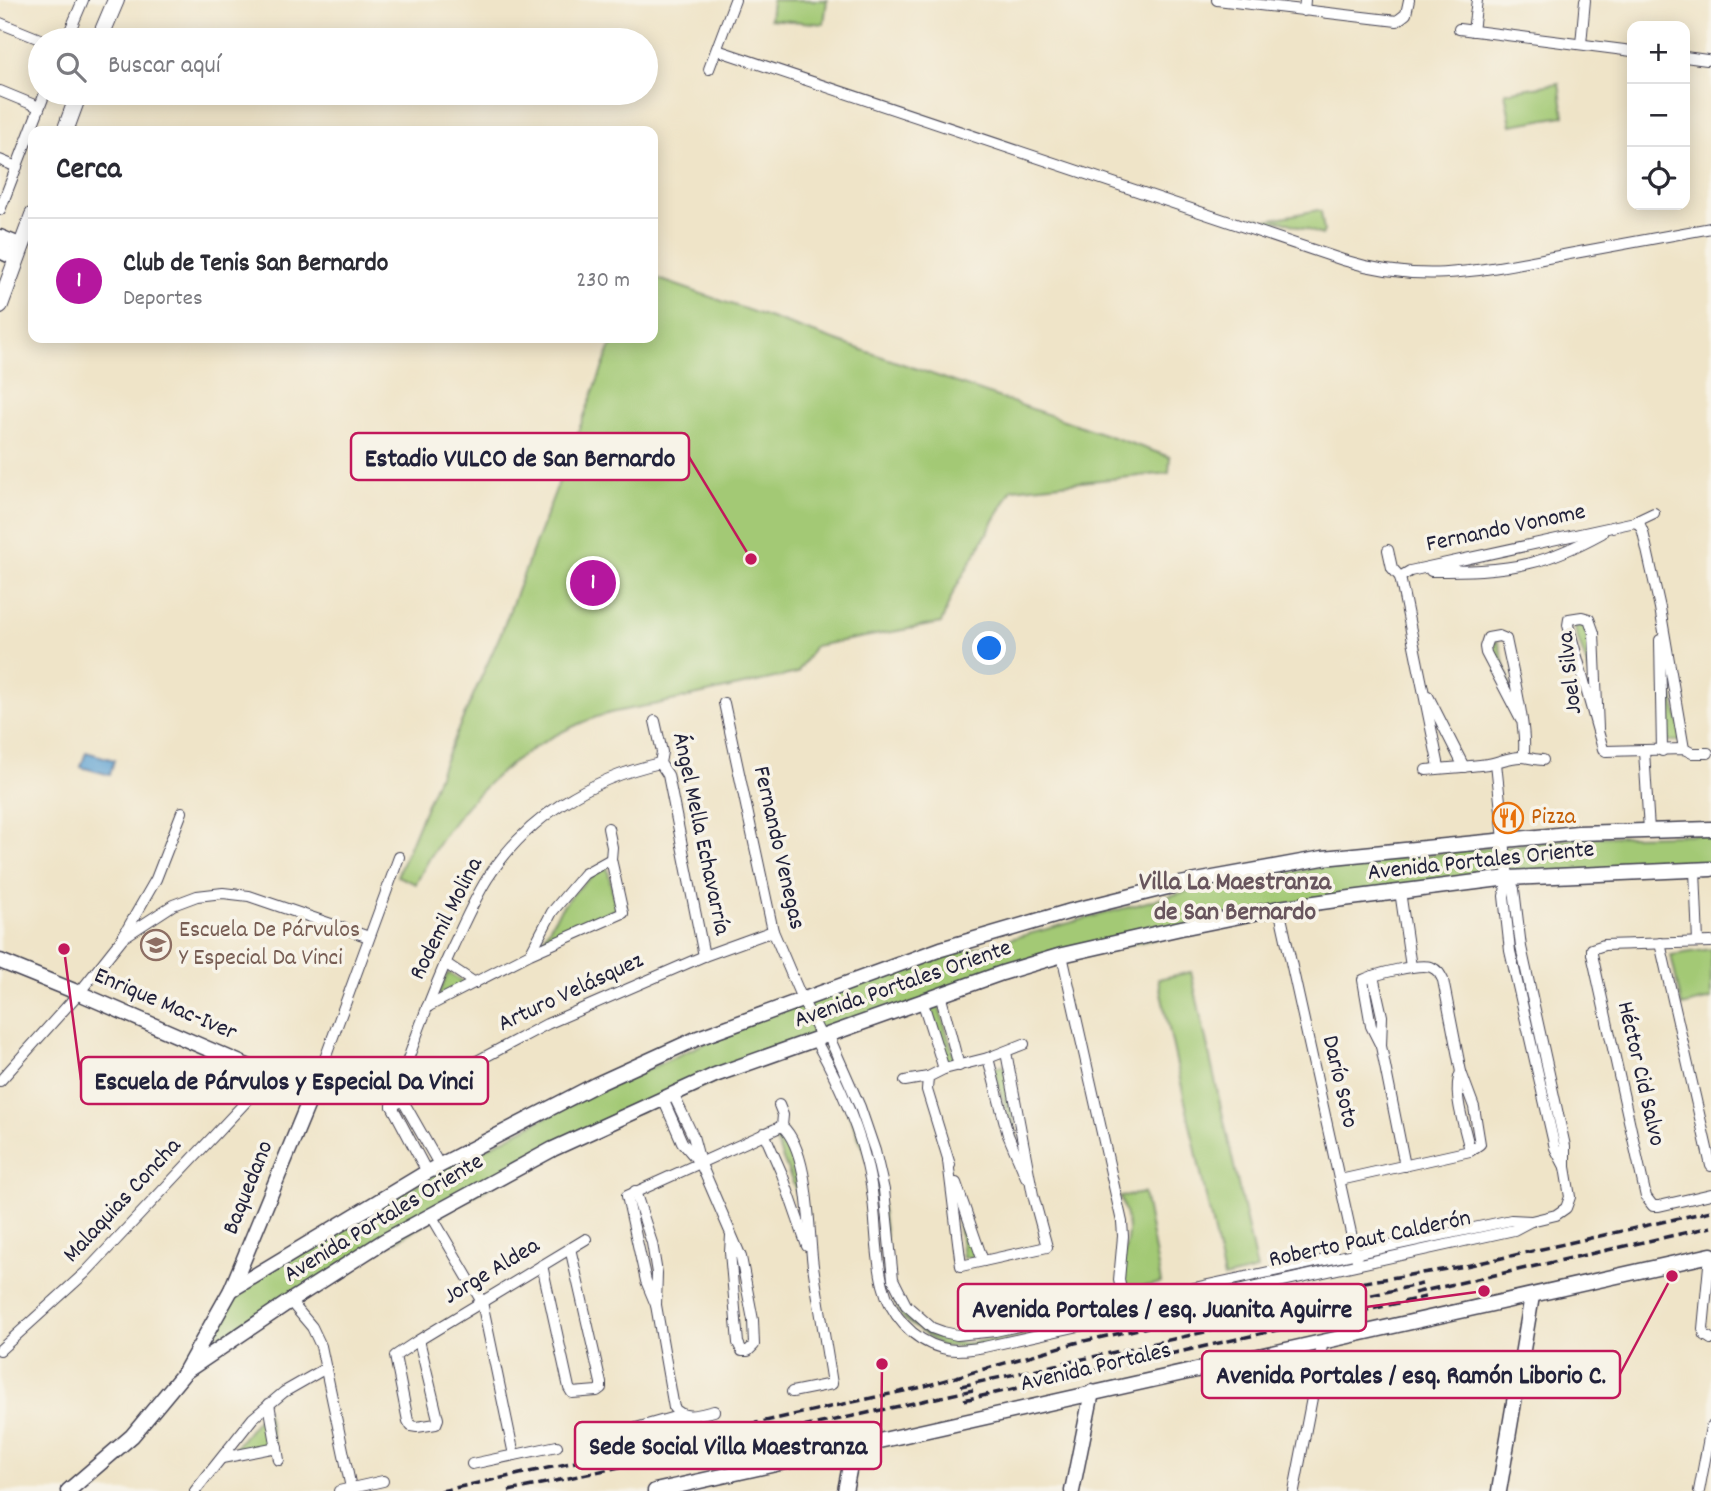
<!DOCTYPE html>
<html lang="es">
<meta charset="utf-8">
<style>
body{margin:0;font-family:Dekko,sans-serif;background:#f2f2f3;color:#2b2b33}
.controls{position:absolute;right:21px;top:21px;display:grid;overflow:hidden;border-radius:14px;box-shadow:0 4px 18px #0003}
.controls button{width:63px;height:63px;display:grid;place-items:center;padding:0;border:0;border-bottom:2px solid #e1e1e2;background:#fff;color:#2b2b33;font:35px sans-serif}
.you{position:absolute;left:990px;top:649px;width:24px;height:24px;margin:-18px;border:5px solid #fff;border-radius:50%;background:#1a73e8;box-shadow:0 0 0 10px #1a73e833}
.badge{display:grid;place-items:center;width:46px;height:46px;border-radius:50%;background:#b5179e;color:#fff;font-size:23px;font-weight:700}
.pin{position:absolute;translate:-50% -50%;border:4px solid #fff;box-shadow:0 2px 7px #0006}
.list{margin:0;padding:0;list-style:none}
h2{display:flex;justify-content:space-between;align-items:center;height:91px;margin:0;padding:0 28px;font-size:30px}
h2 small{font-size:23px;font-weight:400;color:#7c7c81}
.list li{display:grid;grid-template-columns:46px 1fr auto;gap:21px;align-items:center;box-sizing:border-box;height:126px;padding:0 28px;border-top:2px solid #e1e1e2}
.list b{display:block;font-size:26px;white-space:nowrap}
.list p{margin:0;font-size:23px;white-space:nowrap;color:#7c7c81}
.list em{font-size:23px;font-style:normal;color:#7c7c81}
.icon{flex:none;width:38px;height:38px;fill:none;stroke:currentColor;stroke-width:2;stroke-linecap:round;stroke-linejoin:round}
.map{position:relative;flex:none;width:1711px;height:1491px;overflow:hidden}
.search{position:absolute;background:#fff;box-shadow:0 4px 18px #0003;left:28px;top:28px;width:630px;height:77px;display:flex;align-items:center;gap:18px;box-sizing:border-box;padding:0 24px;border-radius:38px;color:#7c7c81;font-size:26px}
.panel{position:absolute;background:#fff;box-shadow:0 4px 18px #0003;left:28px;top:126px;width:630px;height:217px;border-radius:14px}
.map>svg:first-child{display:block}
.green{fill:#a3c974;stroke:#627658;stroke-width:2}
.water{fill:#5ea2d2;stroke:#406286;stroke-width:2}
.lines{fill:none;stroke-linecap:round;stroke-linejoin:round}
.street-casing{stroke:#413f50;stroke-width:12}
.secondary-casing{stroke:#413f50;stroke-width:17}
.primary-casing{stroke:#413f50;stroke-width:18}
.street{stroke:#fff;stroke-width:10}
.secondary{stroke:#fff;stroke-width:14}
.primary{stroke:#fff;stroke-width:16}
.rail{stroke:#22223b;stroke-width:3.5;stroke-dasharray:10 5;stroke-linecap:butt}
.labels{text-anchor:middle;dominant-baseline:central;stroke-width:7;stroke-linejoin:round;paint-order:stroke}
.street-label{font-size:24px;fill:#22223b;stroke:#f7f3e8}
.food-label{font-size:24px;fill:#c56008;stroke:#f7f3e8;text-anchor:start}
.education-label{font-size:24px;fill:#785e54;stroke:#f7f3e8;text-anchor:start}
.neighbourhood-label{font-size:26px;font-weight:bold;fill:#68555d;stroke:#f7f3e8}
.leader{fill:none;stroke:#c2185b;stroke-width:2.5}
.callout-dot{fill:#c2185b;stroke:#f7f3e8;stroke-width:2.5}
.callout{fill:#f7f3e8;stroke:#c2185b;stroke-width:2.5}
.callout-label{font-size:26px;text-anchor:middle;font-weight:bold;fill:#22223b}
</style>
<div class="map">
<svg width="1711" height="1491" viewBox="0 0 1711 1491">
<rect width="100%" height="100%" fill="#f7f3e8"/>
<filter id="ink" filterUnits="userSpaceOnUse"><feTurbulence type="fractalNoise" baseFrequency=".0143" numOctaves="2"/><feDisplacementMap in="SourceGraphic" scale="14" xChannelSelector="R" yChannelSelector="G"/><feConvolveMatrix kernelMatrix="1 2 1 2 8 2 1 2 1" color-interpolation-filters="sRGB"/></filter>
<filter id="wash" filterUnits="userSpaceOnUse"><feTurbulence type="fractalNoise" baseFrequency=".00686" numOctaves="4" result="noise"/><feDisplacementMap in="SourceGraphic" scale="28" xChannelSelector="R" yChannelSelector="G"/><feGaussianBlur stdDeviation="1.57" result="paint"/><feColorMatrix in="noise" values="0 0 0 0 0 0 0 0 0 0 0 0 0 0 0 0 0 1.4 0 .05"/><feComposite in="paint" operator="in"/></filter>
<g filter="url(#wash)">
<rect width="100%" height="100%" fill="#efe4c8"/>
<!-- green -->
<g class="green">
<polygon points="772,0 827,0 824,24 770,19"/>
<polygon points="1559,83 1564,116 1511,125 1505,92"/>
<polygon points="1318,210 1321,212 1324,231 1322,235 1283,221 1276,221 1274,227 1249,221 1259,217 1261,221"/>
<path d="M 653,277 L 1170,457 L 1169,473 L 1012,489 L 953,593 L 941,623 L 815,646 L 797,673 C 752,683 707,693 662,703 C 639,708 615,710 594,718 C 513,748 453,807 416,884 L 397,876 L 452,743 L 501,633 L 614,338 L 653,338 Z"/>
<polygon points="1586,624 1592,680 1574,627"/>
<polygon points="1498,641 1513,695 1487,645"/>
<polygon points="1664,663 1684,741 1668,741"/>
<polygon points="1711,834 1711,864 1432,882 991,973 576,1136 207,1351 235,1291 435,1174 580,1100 758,1019 899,969 1184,892 1325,866 1589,837"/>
<path d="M 607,866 L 616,909 L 541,944 C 557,910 575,886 607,866 Z"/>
<polygon points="1711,949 1711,999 1682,1006 1671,955"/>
<polygon points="1191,972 1257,1270 1224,1278 1158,979"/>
<polygon points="448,973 466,983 437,997"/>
<polygon points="938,1004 955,1059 947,1062 930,1006"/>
<path d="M 827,1045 C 842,1077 858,1109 869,1143 C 878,1172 881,1202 885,1232 C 888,1258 887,1293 904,1314 C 921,1335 945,1343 970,1343 L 1106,1313 L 1107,1319 L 971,1348 L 941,1346 L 902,1318 L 887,1285 L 873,1175 L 824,1047 Z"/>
<polygon points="1004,1065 1018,1146 993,1068"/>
<polygon points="786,1132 811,1226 774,1138"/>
<path d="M 1144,1193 L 1161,1283 L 1129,1290 C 1114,1274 1128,1249 1128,1230 C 1128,1219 1124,1208 1120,1197 Z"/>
<polygon points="956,1198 977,1256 963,1258"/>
<polygon points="266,1409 274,1444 229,1455"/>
</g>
<!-- water -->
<polygon class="water" points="86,752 114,760 110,775 81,767"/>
</g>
<g filter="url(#ink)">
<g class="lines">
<!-- street casing -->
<g class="street-casing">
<g id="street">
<polyline points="1217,0 1397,21 1406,14 1409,0"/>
<polyline points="1304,11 1305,0"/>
<polyline points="0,23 42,40"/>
<polyline points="1459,29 1632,51"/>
<polyline points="1473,31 1477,0"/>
<polyline points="66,40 83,0"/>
<polyline points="1581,44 1585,0"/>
<path d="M 717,50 L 1343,260 C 1426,286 1487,269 1569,254 C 1616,245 1664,237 1711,228"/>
<polyline points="1685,57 1707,60"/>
<polyline points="709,69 735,0"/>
<polyline points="0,91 39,107"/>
<polyline points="0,160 17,167"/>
<polyline points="0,210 45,93"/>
<polyline points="1635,522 1640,525 1643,532 1660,608 1684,749"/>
<polyline points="1388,550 1392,568 1400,577 1439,767"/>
<path d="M 1431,571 C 1463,571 1499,571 1530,563 C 1555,557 1580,545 1602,533"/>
<polyline points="1400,577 1410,571 1635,522 1654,513"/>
<polyline points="1660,640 1662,751"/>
<polyline points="1428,696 1464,767"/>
<polyline points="724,703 773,931 802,999 821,1036 830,1039 860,1107 875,1151 884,1190 893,1279 906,1305 932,1328 943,1332 957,1335 995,1331 1511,1220 1531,1221"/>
<path d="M 1521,720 L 1486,653 L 1485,647 L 1488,638 L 1499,636 L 1506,639 C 1511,665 1529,735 1523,757"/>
<polyline points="655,721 662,752 660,763 668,775 704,956"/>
<polyline points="1598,729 1594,633 1589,619 1582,617 1569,619 1568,625 1603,749 1606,751 1684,749 1692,753 1708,753"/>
<polyline points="1644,751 1649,830"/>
<path d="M 1426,770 C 1447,768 1467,767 1488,764 C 1498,762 1510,757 1521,757 C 1528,757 1535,760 1543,760"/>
<polyline points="608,828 612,847 611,859"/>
<polyline points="1695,870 1698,942"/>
<polyline points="1508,878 1504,896 1510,951 1555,1148 1565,1167"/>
<polyline points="1400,891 1411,967"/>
<polyline points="1279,908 1357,1260"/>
<polyline points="124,937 173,905 197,896 223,893 249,896 369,937"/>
<polyline points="1711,942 1604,945 1592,949 1592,954 1646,1197 1653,1206 1659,1206 1711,1194"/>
<polyline points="1660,943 1711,1166"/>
<polyline points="1062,955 1122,1222 1123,1236 1119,1280 1125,1308"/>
<polyline points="445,963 475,983"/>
<polyline points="1373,976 1382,1016 1381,1046 1405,1166"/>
<polyline points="940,994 959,1066"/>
<polyline points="922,1000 944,1069"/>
<polyline points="427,1007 530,954 623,913 611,859 584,874 552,912 530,954"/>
<path d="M 821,1036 L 818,1045 C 840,1084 862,1135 870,1179 C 877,1213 874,1250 883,1285 C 890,1314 912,1340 942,1348 C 955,1352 971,1349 984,1347 L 1514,1230 L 1531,1221 L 1556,1215 L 1566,1208 L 1570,1197 L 1565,1167 L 1565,1146 L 1521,947 L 1514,889 L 1508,878 L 1496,763"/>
<polyline points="988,1058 1008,1135 1026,1177"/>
<path d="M 1461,1072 C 1451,1092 1466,1130 1470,1151"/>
<polyline points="0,1081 79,993 121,940 156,879 182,812"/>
<polyline points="905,1081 928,1077"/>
<polyline points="312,1094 399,857"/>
<polyline points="673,1094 693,1136 700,1162 741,1257 753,1320 754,1345 748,1351 742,1351 738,1343 730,1252 731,1235"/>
<polyline points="663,1099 682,1142 699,1162"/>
<polyline points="403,1101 440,1166"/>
<path d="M 779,1105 L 783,1115 L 782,1126 C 810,1151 808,1230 813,1266 C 819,1305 826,1344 832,1384 L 792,1392"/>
<polyline points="392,1106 547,1024 704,956 773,931"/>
<polyline points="764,1133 782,1174 807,1246"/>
<polyline points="948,1161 961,1266 1047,1247 1033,1195 1006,1052"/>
<polyline points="950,1165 927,1090 928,1077 944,1069 988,1058 1024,1044"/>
<path d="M 427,1172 L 392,1106 C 410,1052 429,998 453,946 C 464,923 474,900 487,879 C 527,817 589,779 660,763"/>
<path d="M 1340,1180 L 1470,1151 L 1480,1144 L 1474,1107 L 1461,1072 L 1443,980 C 1440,974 1438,970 1431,967 C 1418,963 1376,974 1363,980 L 1371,1026 L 1381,1046"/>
<polyline points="956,1183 983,1261"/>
<path d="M 635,1191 L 652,1243 L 657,1273 L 656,1305 L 674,1408 C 685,1421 700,1414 714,1411"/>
<polyline points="431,1215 482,1302 514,1455"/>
<polyline points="1710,1255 1703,1329 1705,1335 1711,1339"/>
<polyline points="542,1265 569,1388 572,1393 597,1391 601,1388 601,1383 570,1248"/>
<polyline points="290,1301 312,1327 321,1346 351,1488"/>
<polyline points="656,1305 646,1281 627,1196 782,1126"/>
<polyline points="419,1340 438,1419 436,1424 417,1427 411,1426 408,1421 395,1356 419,1340 586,1239"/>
<polyline points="0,1350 85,1273 271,1075"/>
<polyline points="269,1404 279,1460"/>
<polyline points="636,1428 682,1415"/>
<polyline points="222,1458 277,1447"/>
<polyline points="472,1464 557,1446"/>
<polyline points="195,1491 253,1418 284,1392 326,1368"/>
<polyline points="339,1491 383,1481"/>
<polyline points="1294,1491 1323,1341"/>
<polyline points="1699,1491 1711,1427"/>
</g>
</g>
<!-- secondary casing -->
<g class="secondary-casing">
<g id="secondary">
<polyline points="0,237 22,246"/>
<polyline points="0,251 17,259"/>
<polyline points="0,961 79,993 312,1094 231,1290 185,1372 132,1436 68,1491"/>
<polyline points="231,1290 427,1172 595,1085 698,1038 941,949 1071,911 1180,884 1323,858 1578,833 1711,829"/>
<polyline points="185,1372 290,1301 384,1241 553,1149 715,1075 1002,973 1062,955 1181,928 1279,908 1343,899 1508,878 1711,869"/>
<polyline points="655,1491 1711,1255"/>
<polyline points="845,1491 854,1445"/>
<polyline points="1072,1491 1092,1392"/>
<polyline points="1499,1491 1532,1296"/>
</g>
</g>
<!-- primary casing -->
<g class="primary-casing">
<g id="primary">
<polyline points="99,40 116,0"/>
<polyline points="65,131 79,93"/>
<polyline points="0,305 33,215"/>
</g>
</g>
<!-- street -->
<use href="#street" class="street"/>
<!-- secondary -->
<use href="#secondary" class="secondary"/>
<!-- primary -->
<use href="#primary" class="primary"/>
<!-- rail -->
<g class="rail">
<polyline points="1414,1293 1711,1227"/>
<polyline points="961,1386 1422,1284"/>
<polyline points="964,1400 1425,1297"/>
<polyline points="441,1491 918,1388 1075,1343 1321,1289 1466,1266 1711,1211"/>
<polyline points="509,1491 973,1390"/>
</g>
</g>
</g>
<!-- icons -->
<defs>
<g id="restaurant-ring" transform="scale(1.575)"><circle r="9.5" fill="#f7f3e8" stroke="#e8710a" stroke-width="1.5"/><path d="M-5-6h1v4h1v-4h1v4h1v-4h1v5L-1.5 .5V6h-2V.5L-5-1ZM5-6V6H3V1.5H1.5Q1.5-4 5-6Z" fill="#e8710a"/></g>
<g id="school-ring" transform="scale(1.575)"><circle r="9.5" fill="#f7f3e8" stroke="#8d6e63" stroke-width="1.5"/><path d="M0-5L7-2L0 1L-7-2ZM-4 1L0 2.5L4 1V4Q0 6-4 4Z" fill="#8d6e63"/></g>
</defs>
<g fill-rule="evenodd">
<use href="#restaurant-ring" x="1508" y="818"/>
<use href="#school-ring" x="156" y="945"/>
</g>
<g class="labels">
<!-- street labels -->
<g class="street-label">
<text transform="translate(1506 529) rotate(-12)">Fernando Vonome</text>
<text transform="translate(1571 673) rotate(-96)">Joel Silva</text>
<text transform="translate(700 834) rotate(78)">Ángel Mella Echavarría</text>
<text transform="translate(778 848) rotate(77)">Fernando Venegas</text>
<text transform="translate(1481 862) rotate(-6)">Avenida Portales Oriente</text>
<text transform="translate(447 919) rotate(-63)">Rodemil Molina</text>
<text transform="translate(903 985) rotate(-19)">Avenida Portales Oriente</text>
<text transform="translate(571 993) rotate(-25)">Arturo Velásquez</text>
<text transform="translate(165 1005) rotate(23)">Enrique Mac-Iver</text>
<text transform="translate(1640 1074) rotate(77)">Héctor Cid Salvo</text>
<text transform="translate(1339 1082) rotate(77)">Darío Soto</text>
<text transform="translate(249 1188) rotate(-68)">Baquedano</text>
<text transform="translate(123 1201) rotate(-47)">Malaquias Concha</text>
<text transform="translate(384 1219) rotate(-31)">Avenida Portales Oriente</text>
<text transform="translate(1370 1240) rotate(-12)">Roberto Paut Calderón</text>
<text transform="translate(492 1272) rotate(-31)">Jorge Aldea</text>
<text transform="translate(1096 1368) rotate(-13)">Avenida Portales</text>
</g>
<!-- food labels -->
<g class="food-label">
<text x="1531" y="818">Pizza</text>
</g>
<!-- education labels -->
<g class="education-label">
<text x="179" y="931">Escuela De Párvulos<tspan x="179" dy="28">Y Especial Da Vinci</tspan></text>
</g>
<!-- neighbourhood labels -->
<g class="neighbourhood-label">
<text x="1235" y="883">Villa La Maestranza<tspan x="1235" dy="30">de San Bernardo</tspan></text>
</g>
</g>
<!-- callouts -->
<path class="leader" d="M751 559L689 457M64 949L81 1080M1484 1291L1366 1307M1672 1276L1620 1374M882 1364L881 1445"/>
<g class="callout-dot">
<circle cx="751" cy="559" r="7"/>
<circle cx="64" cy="949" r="7"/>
<circle cx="1484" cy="1291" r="7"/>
<circle cx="1672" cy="1276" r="7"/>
<circle cx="882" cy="1364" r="7"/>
</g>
<g class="callout">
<rect x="351" y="433" width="338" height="47" rx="7"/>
<rect x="81" y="1057" width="407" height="47" rx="7"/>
<rect x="958" y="1284" width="408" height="47" rx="7"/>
<rect x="1202" y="1351" width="418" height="47" rx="7"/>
<rect x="575" y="1422" width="306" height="47" rx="7"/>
</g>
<g class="callout-label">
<text x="520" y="466">Estadio VULCO de San Bernardo</text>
<text x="284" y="1089">Escuela de Párvulos y Especial Da Vinci</text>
<text x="1162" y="1317">Avenida Portales / esq. Juanita Aguirre</text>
<text x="1411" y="1383">Avenida Portales / esq. Ramón Liborio C.</text>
<text x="728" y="1454">Sede Social Villa Maestranza</text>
</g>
</svg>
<div class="controls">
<button>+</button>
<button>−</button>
<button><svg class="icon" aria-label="locate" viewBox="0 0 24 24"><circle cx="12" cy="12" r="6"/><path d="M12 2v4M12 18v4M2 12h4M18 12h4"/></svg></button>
</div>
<div class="you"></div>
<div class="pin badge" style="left:593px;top:583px">1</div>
<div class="search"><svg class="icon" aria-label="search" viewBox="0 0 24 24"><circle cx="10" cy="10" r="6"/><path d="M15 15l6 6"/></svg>Buscar aquí</div>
<section class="panel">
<h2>Cerca<small></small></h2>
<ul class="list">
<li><span class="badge">1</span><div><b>Club de Tenis San Bernardo</b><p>Deportes</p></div><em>230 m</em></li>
</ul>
</section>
</div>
